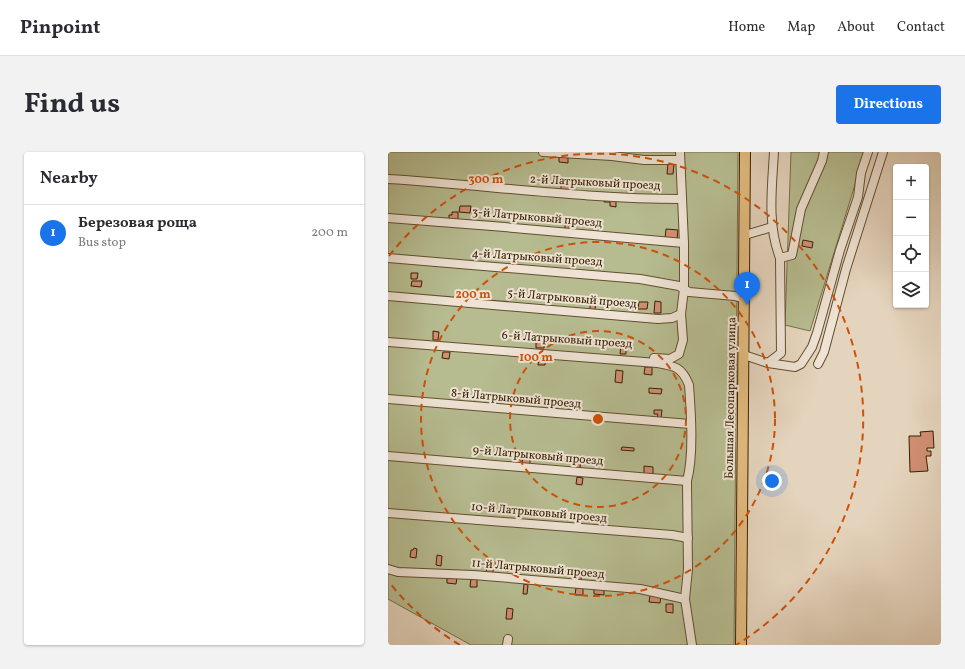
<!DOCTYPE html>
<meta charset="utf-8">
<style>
body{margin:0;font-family:Vollkorn,serif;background:#f2f2f3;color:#2b2b33}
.controls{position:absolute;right:12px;top:12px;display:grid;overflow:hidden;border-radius:4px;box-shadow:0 1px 3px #0004}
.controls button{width:36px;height:36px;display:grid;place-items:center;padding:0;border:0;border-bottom:1px solid #e1e1e2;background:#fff;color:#2b2b33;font:20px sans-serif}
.you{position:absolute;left:384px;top:329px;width:14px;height:14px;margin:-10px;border:3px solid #fff;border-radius:50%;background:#1a73e8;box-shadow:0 0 0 6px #1a73e833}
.badge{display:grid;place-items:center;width:26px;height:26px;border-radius:50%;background:#1a73e8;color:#fff;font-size:13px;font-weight:700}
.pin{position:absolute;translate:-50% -33px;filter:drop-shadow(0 1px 2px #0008)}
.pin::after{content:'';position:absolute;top:21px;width:14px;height:12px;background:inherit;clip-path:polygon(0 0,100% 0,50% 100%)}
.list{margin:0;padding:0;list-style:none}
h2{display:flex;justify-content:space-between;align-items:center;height:52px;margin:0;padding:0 16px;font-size:17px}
h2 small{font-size:13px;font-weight:400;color:#7c7c81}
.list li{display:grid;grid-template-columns:26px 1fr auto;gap:12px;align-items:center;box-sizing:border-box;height:56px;padding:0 16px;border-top:1px solid #e1e1e2}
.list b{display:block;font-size:15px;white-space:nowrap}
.list p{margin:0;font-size:13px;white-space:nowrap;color:#7c7c81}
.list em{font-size:13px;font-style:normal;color:#7c7c81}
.icon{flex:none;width:22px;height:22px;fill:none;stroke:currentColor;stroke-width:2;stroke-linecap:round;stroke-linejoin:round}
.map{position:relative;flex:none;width:553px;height:493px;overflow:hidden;border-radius:4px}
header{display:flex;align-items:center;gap:24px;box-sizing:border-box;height:56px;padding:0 20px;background:#fff;border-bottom:1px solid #e1e1e2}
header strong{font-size:19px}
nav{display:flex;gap:22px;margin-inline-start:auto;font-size:14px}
.intro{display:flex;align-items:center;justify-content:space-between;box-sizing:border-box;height:96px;padding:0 24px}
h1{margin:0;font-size:28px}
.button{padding:10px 18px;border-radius:4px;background:#1a73e8;color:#fff;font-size:14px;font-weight:700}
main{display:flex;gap:24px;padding:0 24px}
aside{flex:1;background:#fff;border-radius:4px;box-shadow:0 1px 3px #0004}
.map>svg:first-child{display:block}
.green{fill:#b6bc90;stroke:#786e48}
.building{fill:#d18f74;stroke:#392101}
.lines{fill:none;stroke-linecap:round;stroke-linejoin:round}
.minor-casing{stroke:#644e30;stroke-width:10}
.major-casing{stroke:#392101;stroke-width:12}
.minor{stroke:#eee3d4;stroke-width:8}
.major{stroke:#e2ba7e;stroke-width:10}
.ring{fill:none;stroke:#ce510a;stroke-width:2;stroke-dasharray:7 5}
.labels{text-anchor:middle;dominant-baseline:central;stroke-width:4;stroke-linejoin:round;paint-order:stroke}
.street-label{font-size:12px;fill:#392101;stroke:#eee3d4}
.centre{fill:#ce510a;stroke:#eee3d4;stroke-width:2}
.ring-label{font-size:12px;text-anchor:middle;font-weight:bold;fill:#ce510a;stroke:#eee3d4;stroke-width:4;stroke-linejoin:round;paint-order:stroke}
</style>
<header>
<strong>Pinpoint</strong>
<nav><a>Home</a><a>Map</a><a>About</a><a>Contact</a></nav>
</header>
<div class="intro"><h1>Find us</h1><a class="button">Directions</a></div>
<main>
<aside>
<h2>Nearby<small></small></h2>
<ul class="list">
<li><span class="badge">1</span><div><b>Березовая роща</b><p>Bus stop</p></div><em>200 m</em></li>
</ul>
</aside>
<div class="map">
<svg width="553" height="493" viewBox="0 0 553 493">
<rect width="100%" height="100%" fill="#e5d4bd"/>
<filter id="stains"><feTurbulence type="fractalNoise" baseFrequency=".005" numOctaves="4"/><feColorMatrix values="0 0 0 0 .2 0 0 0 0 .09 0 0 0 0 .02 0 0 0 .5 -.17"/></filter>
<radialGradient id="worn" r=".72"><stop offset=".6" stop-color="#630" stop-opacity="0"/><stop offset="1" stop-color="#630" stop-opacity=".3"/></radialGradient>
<!-- green -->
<g class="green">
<polygon points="0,0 350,0 346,493 83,493 0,447"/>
<polygon points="403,0 477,0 422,179 397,173"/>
</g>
<!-- building -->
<g class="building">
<polygon points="171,5 180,5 180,11 171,10"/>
<polygon points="280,11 286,12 285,22 279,22"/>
<polygon points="173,31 182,32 181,40 173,39"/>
<polygon points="217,47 228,48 228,55 222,54 222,50 216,50"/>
<polygon points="72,54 83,54 82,61 71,60"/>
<polygon points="64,60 70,60 70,69 61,69 61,63 64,63"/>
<polygon points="177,68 182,68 181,77 177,77"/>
<polygon points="278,77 290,78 289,88 277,87"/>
<polygon points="415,88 425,90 424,96 414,94"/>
<polygon points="23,121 30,121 29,127 23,127"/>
<polygon points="24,129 34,129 33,135 23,134"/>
<polygon points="202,147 208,148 207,158 202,158"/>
<polygon points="267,149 273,150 273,161 266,161"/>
<polygon points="251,150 260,150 259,157 250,157"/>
<polygon points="45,179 51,180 50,188 45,188"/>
<polygon points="148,187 157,188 156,196 148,196"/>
<polygon points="233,193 238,194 238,202 232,202"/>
<polygon points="55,200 62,200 61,207 54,206"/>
<polygon points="151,205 158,206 157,213 150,213"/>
<polygon points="257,215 264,215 264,223 256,222"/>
<polygon points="228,218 235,219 234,231 227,230"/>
<polygon points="261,236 274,237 273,242 261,241"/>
<polygon points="178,251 186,251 185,257 178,256"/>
<polygon points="266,258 274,258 273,266 269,266 270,262 266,262"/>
<polygon points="545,279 546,296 539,296 539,299 543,299 543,304 538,304 540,319 522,320 521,284 533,284 532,280"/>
<polygon points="234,295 246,296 246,299 233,298"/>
<polygon points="135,304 142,304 142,312 134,312"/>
<polygon points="187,308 193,308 192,316 186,315"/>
<polygon points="256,314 265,315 265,323 256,322"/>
<polygon points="189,325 195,326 194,333 188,332"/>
<polygon points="26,396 29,397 28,406 22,405 23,398 25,398"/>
<polygon points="49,403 54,404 53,414 48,413"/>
<polygon points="99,411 105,411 105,423 98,423"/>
<polygon points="188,420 194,420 193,428 188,427"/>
<polygon points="59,425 69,425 68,432 59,431"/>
<polygon points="83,426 89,427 89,435 82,435"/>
<polygon points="136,432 140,433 139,442 135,442"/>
<polygon points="188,436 195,436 195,443 187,443"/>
<polygon points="206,436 216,437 216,443 206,442"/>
<polygon points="262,443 273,443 272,451 261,450"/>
<polygon points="278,452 285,452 285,461 278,460"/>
<polygon points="119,456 125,457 124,467 118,467"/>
</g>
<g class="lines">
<!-- minor casing -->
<g class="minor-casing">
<g id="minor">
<polyline points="155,0 224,4 256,8 292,8"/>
<path d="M 0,27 C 98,33 196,47 294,47"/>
<polyline points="0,66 104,74 296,91"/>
<polyline points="357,83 384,75"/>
<polyline points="0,106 252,127 291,134 301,140 347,144 357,147"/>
<polyline points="392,106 404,103 413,57 434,9 436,0"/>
<polyline points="0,144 270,167 284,166 293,162"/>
<path d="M 0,190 L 269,211 C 287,214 294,215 301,233 C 303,260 306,303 299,329 L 300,417 L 297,447 L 304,493"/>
<polyline points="356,203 380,211 407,215 413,212 424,195 429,181 452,98 470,45 473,21 480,0"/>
<polyline points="266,206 282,207 291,202 295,188 293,162 296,137 296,91 292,0"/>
<path d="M 380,211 L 393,201 L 392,106 C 379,73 384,35 386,0"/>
<polyline points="430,212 436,200 458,117 495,0"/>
<polyline points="0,247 302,272"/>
<polyline points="0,304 299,329"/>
<polyline points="0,361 284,383 300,386"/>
<polyline points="0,417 10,420 85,423 252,437 297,447"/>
<polyline points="119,493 120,487"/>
</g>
</g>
<!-- major casing -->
<g class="major-casing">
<polyline id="major" points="353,493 357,0"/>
</g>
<!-- minor -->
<use href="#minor" class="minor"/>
<!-- major -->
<use href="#major" class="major"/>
</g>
<!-- distance rings -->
<g class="ring">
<circle cx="210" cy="267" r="88"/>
<circle cx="210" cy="267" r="177"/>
<path d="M72 493A265 265 0 0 1 1 430M1 104A265 265 0 1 1 348 493"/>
</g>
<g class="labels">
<!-- street labels -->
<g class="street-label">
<text transform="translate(207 31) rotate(3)">2-й Латрыковый проезд</text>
<text transform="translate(149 66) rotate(5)">3-й Латрыковый проезд</text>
<text transform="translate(149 106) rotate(4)">4-й Латрыковый проезд</text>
<text transform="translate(184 147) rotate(5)">5-й Латрыковый проезд</text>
<text transform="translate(179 188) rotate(4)">6-й Латрыковый проезд</text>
<text transform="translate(343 246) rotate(-89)">Большая Лесопарковая улица</text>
<text transform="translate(128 247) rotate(5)">8-й Латрыковый проезд</text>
<text transform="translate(150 304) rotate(5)">9-й Латрыковый проезд</text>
<text transform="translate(151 361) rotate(5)">10-й Латрыковый проезд</text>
<text transform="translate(150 417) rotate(5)">11-й Латрыковый проезд</text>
</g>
</g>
<circle cx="210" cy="267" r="6" class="centre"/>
<g class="ring-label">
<text x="98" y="31">300 m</text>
<text x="85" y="146">200 m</text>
<text x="148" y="209">100 m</text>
</g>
<rect width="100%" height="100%" filter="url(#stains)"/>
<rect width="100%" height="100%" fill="url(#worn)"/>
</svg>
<div class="controls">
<button>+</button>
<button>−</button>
<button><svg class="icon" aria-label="locate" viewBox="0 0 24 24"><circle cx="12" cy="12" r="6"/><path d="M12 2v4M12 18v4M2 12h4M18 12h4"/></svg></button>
<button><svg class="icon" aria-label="layers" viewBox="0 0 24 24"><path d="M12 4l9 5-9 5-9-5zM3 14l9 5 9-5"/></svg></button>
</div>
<div class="you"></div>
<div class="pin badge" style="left:359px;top:153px">1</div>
</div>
</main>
